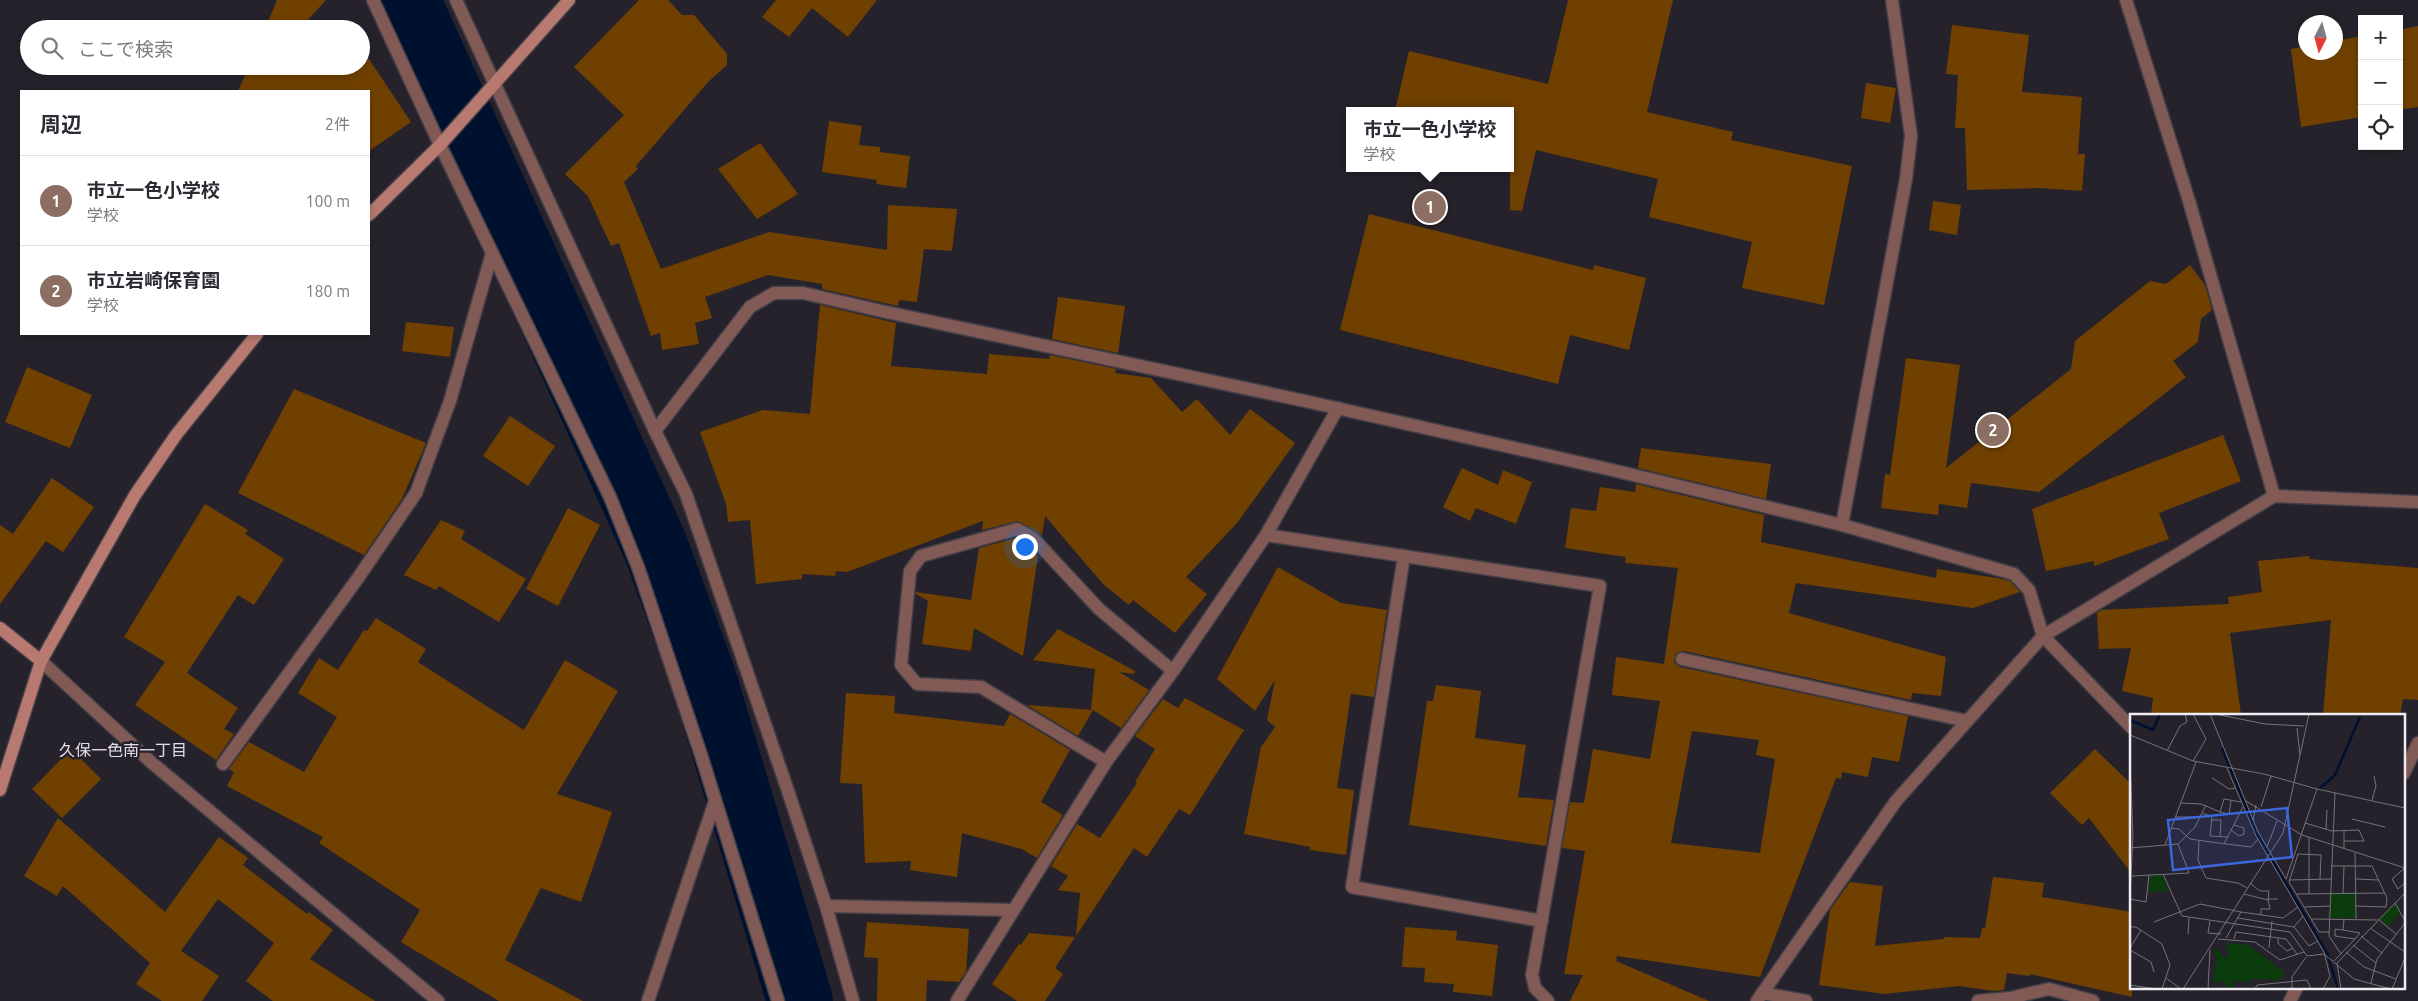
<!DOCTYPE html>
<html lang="ja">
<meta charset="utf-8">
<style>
body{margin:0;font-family:Ubuntu,"Noto Sans JP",sans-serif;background:#f7f7f7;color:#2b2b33}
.controls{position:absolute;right:15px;top:15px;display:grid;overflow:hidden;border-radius:0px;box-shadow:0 2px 8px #0003}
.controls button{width:45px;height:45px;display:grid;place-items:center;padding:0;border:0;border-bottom:1px solid #e1e1e2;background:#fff;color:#2b2b33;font:25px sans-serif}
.compass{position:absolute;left:2298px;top:15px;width:45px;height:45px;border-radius:50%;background:#fff;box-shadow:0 2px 8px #0003;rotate:186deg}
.you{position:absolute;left:1024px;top:546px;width:18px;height:18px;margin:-12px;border:4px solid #fff;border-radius:50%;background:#1a73e8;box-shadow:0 0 0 8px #1a73e833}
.badge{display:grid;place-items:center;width:32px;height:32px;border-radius:50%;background:#357764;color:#fff;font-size:16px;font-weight:700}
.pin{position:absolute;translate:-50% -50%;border:2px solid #fff;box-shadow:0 1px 5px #0006}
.popup{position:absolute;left:1346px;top:107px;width:168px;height:65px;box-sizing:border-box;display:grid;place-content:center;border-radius:0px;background:#fff;filter:drop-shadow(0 1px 4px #0005);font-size:16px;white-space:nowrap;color:#7c7c81}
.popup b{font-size:19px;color:#2b2b33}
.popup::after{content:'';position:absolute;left:50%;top:100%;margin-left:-10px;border:10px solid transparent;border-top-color:#fff}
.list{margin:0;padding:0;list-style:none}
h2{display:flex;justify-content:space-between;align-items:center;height:65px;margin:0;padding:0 20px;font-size:21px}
h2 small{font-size:16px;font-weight:400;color:#7c7c81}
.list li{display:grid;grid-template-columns:32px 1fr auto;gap:15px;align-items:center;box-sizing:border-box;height:90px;padding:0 20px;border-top:1px solid #e1e1e2}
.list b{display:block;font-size:19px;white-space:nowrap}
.list p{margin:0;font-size:16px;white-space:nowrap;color:#7c7c81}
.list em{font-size:16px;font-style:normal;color:#7c7c81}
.icon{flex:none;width:28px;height:28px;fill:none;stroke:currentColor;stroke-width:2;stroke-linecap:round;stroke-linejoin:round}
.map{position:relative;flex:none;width:2418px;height:1001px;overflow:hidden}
.search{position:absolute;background:#fff;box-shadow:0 2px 8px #0003;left:20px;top:20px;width:350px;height:55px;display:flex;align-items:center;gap:12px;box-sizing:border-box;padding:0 18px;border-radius:28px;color:#7c7c81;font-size:19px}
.panel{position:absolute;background:#fff;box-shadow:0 2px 8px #0003;left:20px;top:90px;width:350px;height:245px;border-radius:0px}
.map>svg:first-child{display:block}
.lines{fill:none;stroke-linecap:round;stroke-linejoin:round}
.river{stroke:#001130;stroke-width:66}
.building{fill:#704000;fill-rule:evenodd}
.street-casing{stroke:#423e47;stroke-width:15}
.secondary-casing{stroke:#423e47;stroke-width:15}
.street{stroke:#825a55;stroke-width:12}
.secondary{stroke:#b77970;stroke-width:12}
.labels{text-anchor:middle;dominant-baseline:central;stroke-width:5;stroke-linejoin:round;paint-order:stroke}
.neighbourhood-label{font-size:16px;fill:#e2ddea;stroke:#26222b}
.inset-river{fill:none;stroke:#001130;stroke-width:2.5}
.inset-road{fill:none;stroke:#76737b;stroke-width:1}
.view{fill:#3c66dc;fill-opacity:0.15;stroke:#3c66dc;stroke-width:2.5}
.inset-edge{fill:none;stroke:#efecf3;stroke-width:2.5}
</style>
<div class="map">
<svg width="2418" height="1001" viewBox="0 0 2418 1001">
<rect width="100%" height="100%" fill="#26222b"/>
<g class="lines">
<!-- river -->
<polyline class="river" points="407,0 655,546 703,677 800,1001"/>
</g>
<!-- building -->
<g class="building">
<polygon points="277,0 326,0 306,22 323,29 265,29"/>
<polygon points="639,0 668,0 682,15 694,15 727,54 727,65 708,82 636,166 638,169 624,182 661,269 769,232 887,250 888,205 957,209 952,251 924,249 917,302 899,300 898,306 822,289 822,284 768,275 705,297 712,318 695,323 699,344 662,350 660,333 651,336 619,243 611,246 588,196 565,174 624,115 574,67"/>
<polygon points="776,0 877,0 848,37 812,8 789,37 762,17"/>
<polygon points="1568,0 1673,0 1647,112 1733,132 1731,140 1852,166 1824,305 1742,288 1752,242 1649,217 1658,179 1536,150 1522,211 1510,210 1510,111 1395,111 1409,51 1548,84"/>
<polygon points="1952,25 2029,35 2022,92 2082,97 2078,154 2085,154 2082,191 2039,188 1967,190 1965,128 1955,128 1958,75 1946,74"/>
<polygon points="2418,26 2418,107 2399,110 2399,30"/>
<polygon points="2362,36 2362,117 2301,127 2291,49 2306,46 2306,52 2336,52 2336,41"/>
<polygon points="361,47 411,122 369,151 369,91 238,91 249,66 361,66"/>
<polygon points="1866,83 1896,88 1890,123 1861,118"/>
<polygon points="829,121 862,126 859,145 880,147 880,152 910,156 906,188 876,184 877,180 822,172"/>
<polygon points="760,143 798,194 757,219 718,169"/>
<polygon points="1933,201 1961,205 1957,235 1929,230"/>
<polygon points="1369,214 1593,270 1594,265 1646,278 1629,350 1570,335 1558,384 1340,330"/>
<polygon points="2190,265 2205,285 2212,310 2201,319 2198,342 2173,361 2186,377 2039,492 1971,483 1967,508 1939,504 1938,515 1881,508 1885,474 1890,475 1906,358 1960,365 1946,468 2071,369 2075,341 2150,281 2166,284"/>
<polygon points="1058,297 1125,306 1118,353 1052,339"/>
<polygon points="820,305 896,323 891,366 987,374 989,354 1049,359 1050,355 1116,369 1115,373 1151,378 1182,412 1197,399 1230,435 1250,409 1295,443 1237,523 1186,577 1207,594 1175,633 1133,600 1129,605 1103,584 1045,516 1042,535 1018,521 982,530 983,521 847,572 836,571 835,576 802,574 802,579 756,584 750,520 728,522 726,504 700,432 763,410 810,414"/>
<polygon points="406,322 454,327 450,357 402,351"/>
<polygon points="27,367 92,395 70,448 5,422"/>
<polygon points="294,389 426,443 402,499 364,555 238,493"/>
<polygon points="510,416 555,446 528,486 483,456"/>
<polygon points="2223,435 2241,481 2159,513 2169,539 2094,566 2094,561 2046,571 2032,509"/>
<polygon points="1641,448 1771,464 1766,499 1638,468"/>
<polygon points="1462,468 1498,485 1503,470 1532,482 1516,524 1476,508 1470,521 1443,507"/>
<polygon points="52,478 94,507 63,552 46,541 0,604 0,525 13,534"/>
<path d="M 1636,484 L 1764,515 L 1761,542 L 1936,578 L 1937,569 L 1997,578 L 2010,581 L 2020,592 L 1973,608 L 1796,583 L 1789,613 L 1946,657 L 1941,696 L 1912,693 L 1911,700 L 1684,651 L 1676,654 L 1674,662 L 1680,667 L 1908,716 L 1899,762 L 1872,757 L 1868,777 L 1842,772 L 1841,779 L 1836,778 L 1760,977 L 1617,956 L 1616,961 L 1709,1001 L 1570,1001 L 1583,975 L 1564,974 L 1585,851 L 1562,848 L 1570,802 L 1584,803 L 1593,749 L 1650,759 L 1660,701 L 1612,695 L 1616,657 L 1664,664 L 1678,568 L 1625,563 L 1626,557 L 1565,548 L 1571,508 L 1596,511 L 1600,487 L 1635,492 ZM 1692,731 L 1759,740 L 1756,755 L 1775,759 L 1760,853 L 1671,843 Z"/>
<polygon points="205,504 248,530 245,534 284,559 254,605 238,595 187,673 238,708 224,729 234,734 216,760 135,705 165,662 124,637"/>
<polygon points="568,508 600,525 558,606 526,589"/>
<polygon points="441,520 465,531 461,539 526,579 499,622 439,586 436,590 404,575"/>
<polygon points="1016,538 1028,544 1038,556 1023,656 974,628 971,651 922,644 928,601 916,594 916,592 971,600 979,548"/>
<polygon points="2309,556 2310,559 2418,568 2418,700 2403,699 2400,715 2323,715 2331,620 2230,633 2241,715 2151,715 2153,698 2122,691 2131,648 2099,649 2097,613 2101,610 2229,604 2228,597 2262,592 2258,561"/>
<polygon points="1278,567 1341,603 1387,610 1374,697 1351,694 1337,788 1354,790 1346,855 1310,850 1310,847 1244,834 1261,747 1275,727 1267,720 1275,680 1255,711 1217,679"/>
<polygon points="376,618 426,649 418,662 524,730 565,660 618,691 557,794 612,812 581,902 541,888 505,960 583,1001 499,1001 401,942 420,910 319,843 323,837 227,786 234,772 229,769 249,742 304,772 337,717 298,693 319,658 338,670 364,630 367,631"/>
<polygon points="1058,629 1135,671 1134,674 1119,672 1149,690 1121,728 1093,710 1078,736 1027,705 1092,710 1091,709 1095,669 1033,660"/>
<polygon points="1436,685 1481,691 1475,738 1526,745 1518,797 1554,800 1546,846 1409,825 1427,701 1433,701"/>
<polygon points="846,693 895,696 894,713 1004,726 1010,714 1070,750 1041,802 1063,815 1037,858 1022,849 962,833 957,877 910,870 911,861 865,863 862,784 840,783"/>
<polygon points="1185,698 1244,730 1190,815 1179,809 1147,857 1134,848 1076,936 1080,893 1058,890 1068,876 1051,866 1077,824 1100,838 1137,783 1135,782 1155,749 1135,736 1163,699 1178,708"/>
<polygon points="71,749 101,779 62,818 32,789"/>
<polygon points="2095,749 2132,785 2132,874 2089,818 2082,825 2050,793"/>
<polygon points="58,818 165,912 219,837 248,858 243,865 307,914 309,912 333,930 310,959 375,1001 273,1001 246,981 274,943 218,899 181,951 219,976 202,1001 162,1001 136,984 150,963 63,886 57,896 24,876"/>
<polygon points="1993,877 2044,883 2042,897 2132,912 2132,997 2030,974 2030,976 2007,973 2004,990 1994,991 1959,986 1884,994 1819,985 1830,910 1850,882 1883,886 1875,946 1944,939 1944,937 1980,938 1982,928 1985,928"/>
<polygon points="867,922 969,929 966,972 959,982 927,980 926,1001 877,1001 878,958 864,957"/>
<polygon points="1405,927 1457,931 1456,940 1498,945 1492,996 1453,992 1454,984 1424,982 1425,968 1402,967"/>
<polygon points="1029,933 1075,937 1055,968 1063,974 1045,1001 1017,1001 992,984 1019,944 1021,945"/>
</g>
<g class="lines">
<!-- street casing -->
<g class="street-casing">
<g id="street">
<polyline points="373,0 440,145 610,497 638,567 702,758 778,1001"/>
<polyline points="456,0 655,431 686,494 788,791 826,906 853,1001"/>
<polyline points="2126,0 2189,201 2274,496"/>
<polyline points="655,431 750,307 774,293 803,293 886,312 1305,401 1608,469 1842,525 2014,574 2029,590 2043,636 2132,728"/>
<polyline points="1842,525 1906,179 1911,136 1892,0"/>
<polyline points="1266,535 1600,586 1532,975 1535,988 1548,1001"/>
<polyline points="1404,556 1352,887 1542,921"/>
<polyline points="1682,659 1967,721"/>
<polyline points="41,661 152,763 438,1001"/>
<polyline points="1106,762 981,687 917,684 901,665 910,571 921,556 1017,529 1033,538 1099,609 1173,671"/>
<polyline points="223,764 358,578 416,493 450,401 492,253"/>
<polyline points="2404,773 2418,743"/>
<polyline points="826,906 1013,910"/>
<polyline points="1762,993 1806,1001"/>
<polyline points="648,1001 715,801"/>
<polyline points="957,1001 1106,762 1173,671 1266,535 1338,408"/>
<polyline points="1757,1001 1896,801 2043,636 2274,496 2418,502"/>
<polyline points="1978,1001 2010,998 2049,989 2093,1001"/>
<polyline points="2290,1001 2297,987"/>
</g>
</g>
<!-- secondary casing -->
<g class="secondary-casing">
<g id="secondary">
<polyline points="369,215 440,145 569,0"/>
<polyline points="0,628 41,661"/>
<polyline points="0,790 41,661 135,495 176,435 257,334"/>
</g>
</g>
<!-- street -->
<use href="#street" class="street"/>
<!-- secondary -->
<use href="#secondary" class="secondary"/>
</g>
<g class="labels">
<!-- neighbourhood labels -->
<g class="neighbourhood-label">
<text x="123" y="750">久保一色南一丁目</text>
</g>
</g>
<!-- overview -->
<g transform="translate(2130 714)">
<rect width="275" height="275" fill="#26222b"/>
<path d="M 32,161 L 38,177 L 19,178 L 20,162 ZM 201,180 L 225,180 L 225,204 L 200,204 ZM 266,189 L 270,198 L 259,212 L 249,205 ZM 95,229 L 118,231 L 154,258 L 151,266 L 121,265 L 118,269 L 104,266 L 103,272 L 107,275 L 99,275 L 93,266 L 89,270 L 83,266 L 87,246 L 84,237 L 87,235 L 94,243 L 100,244 Z" fill="#0a3d0b"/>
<path class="inset-river" d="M 0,6 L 23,16 L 30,0M 92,34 L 127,120 L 197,239 L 208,275M 189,75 L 205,61 L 230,3"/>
<path class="inset-road" d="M 63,0 L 76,25 L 63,47M 80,0 L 128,118 L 156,165 L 187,75M 85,0 L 135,10 L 174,12M 167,14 L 170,41M 0,21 L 63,47 L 134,60 L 187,75 L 275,94M 37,37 L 50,12 L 57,8 L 55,0M 0,49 L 3,122 L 0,183M 97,54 L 126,122 L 194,238 L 200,262 L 193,275M 82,64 L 99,75 L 106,74M 205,79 L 199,222 L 211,240M 242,86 L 246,72 L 244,62M 116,87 L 172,121 L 275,154M 51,89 L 71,90 L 90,98 L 94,85 L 111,88M 131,93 L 141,62M 90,98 L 99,100 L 101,87M 73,99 L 82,103 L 80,122 L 97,123M 46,103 L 70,103M 222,105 L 255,113M 82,106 L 91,106 L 90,123M 123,107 L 126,91M 175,109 L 202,117 L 229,116 L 234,127 L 214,127M 41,114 L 49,115 L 60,125 L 81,128 L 121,133 L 128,125M 196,115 L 197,96M 101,116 L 109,122 L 114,120 L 114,114 L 104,111M 214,117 L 214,135M 179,123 L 179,180M 69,127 L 68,146 L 76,164 L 108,169 L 117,174M 94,130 L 113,93M 35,131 L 66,48M 137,133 L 147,107M 0,134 L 48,130 L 65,113 L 76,91M 225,139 L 226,205M 201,152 L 242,152 L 257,184 L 256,193 L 226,192M 275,154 L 262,165 L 268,175 L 275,169M 33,160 L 52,202 L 160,218 L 177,242 L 194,240 L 224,265 L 261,275M 2,162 L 59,159 L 48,130M 190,165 L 191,141 L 168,140 L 159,168 L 189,218 L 199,218M 226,165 L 248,166M 159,166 L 201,165M 114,180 L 138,186 L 139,177 L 130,177 L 120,169M 167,180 L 255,179M 213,180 L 214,152M 0,185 L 16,188 L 19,161M 265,189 L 275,207M 175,193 L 200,192M 111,198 L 153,204 L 168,193M 131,201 L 131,195 L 140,195 L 138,185 L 148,185M 108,204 L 164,213 L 173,202M 182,205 L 247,206M 248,205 L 266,220M 80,207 L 78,219 L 91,220M 24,208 L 70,190 L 111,198 L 96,224M 0,213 L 6,213 L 32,230 L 40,251 L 32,275M 164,213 L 179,232 L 188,227M 240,214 L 275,238M 213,216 L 230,219 L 225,225M 58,220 L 59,204M 231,222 L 252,239M 148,224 L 148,229 L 157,237 L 163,234M 88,225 L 125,228 L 150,246 L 174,238M 104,225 L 106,218 L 156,225 L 167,240M 223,231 L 246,249M 0,234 L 11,216M 139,234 L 142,207M 0,236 L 21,248 L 24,258M 216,238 L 234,253 L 266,265M 204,247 L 225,225 L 205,222 L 205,215 L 213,216 L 214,205M 36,264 L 51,275M 241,269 L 247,245 L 275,209M 0,271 L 26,275M 53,275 L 153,119 L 179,0M 78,275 L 80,236M 125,275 L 127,271 L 177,266 L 181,275M 162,275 L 162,263 L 176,243M 211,275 L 207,249 L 275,179M 262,275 L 275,244"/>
<path class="view" d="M 157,94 L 162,143 L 43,156 L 38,106 Z"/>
<rect width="275" height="275" class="inset-edge"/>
</g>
</svg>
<div class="controls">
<button>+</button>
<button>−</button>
<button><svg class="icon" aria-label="locate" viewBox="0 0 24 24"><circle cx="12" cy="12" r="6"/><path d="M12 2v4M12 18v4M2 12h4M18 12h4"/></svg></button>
</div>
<svg class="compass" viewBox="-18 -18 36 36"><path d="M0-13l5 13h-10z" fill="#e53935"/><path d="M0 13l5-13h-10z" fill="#7c7c81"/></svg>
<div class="you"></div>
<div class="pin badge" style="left:1430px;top:207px;background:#8d6e63">1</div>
<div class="popup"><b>市立一色小学校</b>学校</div>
<div class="pin badge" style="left:1993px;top:430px;background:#8d6e63">2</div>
<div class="search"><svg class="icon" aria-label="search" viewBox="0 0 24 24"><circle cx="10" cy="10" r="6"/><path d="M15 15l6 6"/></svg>ここで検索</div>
<section class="panel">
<h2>周辺<small>2件</small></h2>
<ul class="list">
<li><span class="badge" style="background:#8d6e63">1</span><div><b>市立一色小学校</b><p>学校</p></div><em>100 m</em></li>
<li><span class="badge" style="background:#8d6e63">2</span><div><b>市立岩崎保育園</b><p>学校</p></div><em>180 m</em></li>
</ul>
</section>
</div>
